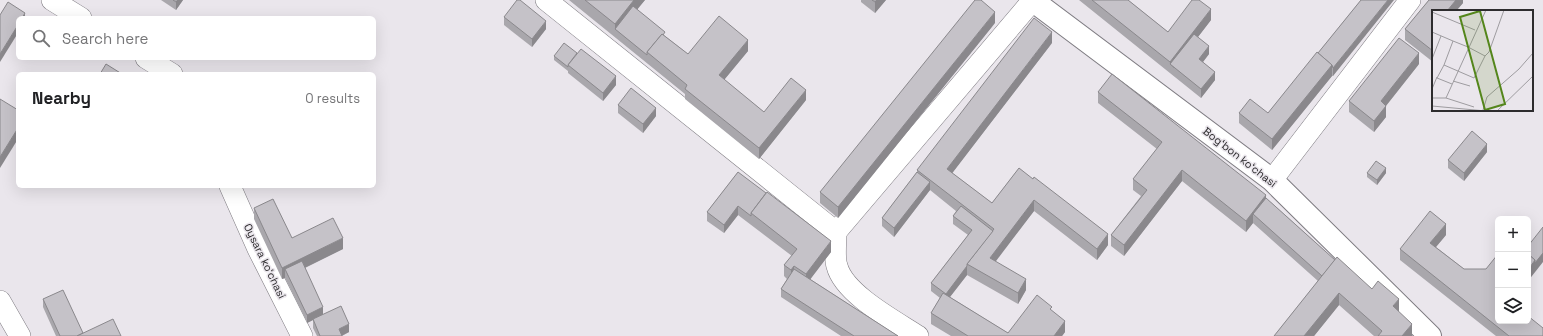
<!DOCTYPE html>
<meta charset="utf-8">
<style>
body{margin:0;font-family:"Space Grotesk",sans-serif;background:#f6f6f6;color:#202124}
.controls{position:absolute;right:12px;bottom:12px;display:grid;overflow:hidden;border-radius:6px;box-shadow:0 4px 16px #0002}
.controls button{width:36px;height:36px;display:grid;place-items:center;padding:0;border:0;border-bottom:1px solid #e0e0e0;background:#fff;color:#202124;font:20px sans-serif}
.list{margin:0;padding:0;list-style:none}
h2{display:flex;justify-content:space-between;align-items:center;height:52px;margin:0;padding:0 16px;font-size:17px}
h2 small{font-size:13px;font-weight:400;color:#757577}
.icon{flex:none;width:22px;height:22px;fill:none;stroke:currentColor;stroke-width:2;stroke-linecap:round;stroke-linejoin:round}
.map{position:relative;flex:none;width:1543px;height:336px;overflow:hidden}
.search{position:absolute;background:#fff;box-shadow:0 4px 16px #0002;left:16px;top:16px;width:360px;height:44px;display:flex;align-items:center;gap:10px;box-sizing:border-box;padding:0 14px;border-radius:6px;color:#757577;font-size:15px}
.panel{position:absolute;background:#fff;box-shadow:0 4px 16px #0002;left:16px;top:72px;width:360px;height:116px;border-radius:6px}
.map>svg:first-child{display:block}
.lines{fill:none;stroke-linecap:round;stroke-linejoin:round}
.street-casing{stroke:#7e7b81;stroke-width:22}
.secondary-casing{stroke:#7e7b81;stroke-width:24}
.street{stroke:#fff;stroke-width:21}
.secondary{stroke:#fff;stroke-width:22}
.wall{fill:#a9a7ac}
.shaded-wall{fill:#8a888c}
.building{fill:#c5c2c8;stroke:#8a888c}
.labels{text-anchor:middle;dominant-baseline:central;stroke-width:3;stroke-linejoin:round;paint-order:stroke}
.street-label{font-size:11px;fill:#2d2c2e;stroke:#eae6ec}
.inset-road{fill:none;stroke:#9e9ca0;stroke-width:1}
.view{fill:#54861b;fill-opacity:0.15;stroke:#54861b;stroke-width:2}
.inset-edge{fill:none;stroke:#2d2c2e;stroke-width:2}
</style>
<div class="map">
<svg width="1543" height="336" viewBox="0 0 1543 336">
<rect width="100%" height="100%" fill="#eae6ec"/>
<g class="lines">
<!-- street casing -->
<g class="street-casing">
<g id="street">
<polyline points="52,0 81,18"/>
<polyline points="546,0 836,232 1033,0"/>
<polyline points="146,58 172,74"/>
<polyline points="1272,180 1410,0"/>
<polyline points="230,186 258,249 302,336"/>
<path d="M 836,232 C 836,242 834,258 837,266 C 844,294 895,321 918,336"/>
<polyline points="0,301 20,336"/>
</g>
</g>
<!-- secondary casing -->
<g class="secondary-casing">
<polyline id="secondary" points="1032,0 1272,180 1430,336"/>
</g>
<!-- street -->
<use href="#street" class="street"/>
<!-- secondary -->
<use href="#secondary" class="secondary"/>
</g>
<!-- wall -->
<g class="wall">
<polygon points="161,0 183,0 176,10"/>
<polygon points="569,0 645,0 637,9 665,36 688,54 748,51 724,80 764,112 806,100 759,159 685,99 685,94"/>
<polygon points="861,0 886,0 875,13 861,2"/>
<polygon points="1079,0 1128,0 1168,32 1211,20 1198,37 1209,54 1203,62 1215,80 1201,98"/>
<polygon points="1361,0 1333,76 1332,76 1272,150 1239,123 1239,113 1268,113 1318,53"/>
<polygon points="1429,0 1463,0 1463,3 1456,11 1433,11 1433,62 1405,40 1405,29"/>
<polygon points="504,17 546,29 532,47 504,25"/>
<polygon points="995,23 838,218 820,203 820,192"/>
<polygon points="1052,43 952,173 992,203 1019,168 1108,245 1097,260 1034,211 995,261 1026,290 1018,304 967,275 950,297 1008,333 1052,311 1065,332 1062,336 951,336 931,324 931,313 940,298 931,291 931,283 968,235 953,224 953,216 956,211 930,190 894,237 882,226 882,218 917,172 917,170"/>
<polygon points="554,56 616,85 603,101 568,73 568,71 554,60"/>
<polygon points="1419,64 1386,106 1386,117 1374,132 1349,112 1349,101"/>
<polygon points="1098,92 1266,198 1335,260 1372,289 1399,312 1412,336 1374,336 1339,305 1314,336 1274,336 1318,281 1253,223 1246,232 1182,181 1124,256 1111,246 1111,235 1141,196 1133,190 1133,179 1157,149 1098,103"/>
<polygon points="618,105 656,116 643,133 618,113"/>
<polygon points="1487,152 1464,181 1448,168 1448,160"/>
<polygon points="738,172 831,252 810,279 898,336 841,336 781,297 781,289 787,279 784,276 784,265 792,256 738,215 724,233 707,221 707,212"/>
<polygon points="1367,173 1386,173 1377,185 1367,177"/>
<polygon points="254,208 292,238 343,249 305,268 323,315 349,332 342,336 317,336 313,328 313,320 307,323 285,278 282,279 254,219"/>
<polygon points="1446,235 1436,247 1464,269 1486,269 1498,321 1543,336 1496,336 1400,260 1400,249"/>
<polygon points="43,299 83,333 121,336 56,336 43,307"/>
</g>
<!-- shaded-wall -->
<g class="shaded-wall">
<polygon points="178,0 183,0 176,10 176,2"/>
<polygon points="634,0 645,0 619,32 615,29 615,24"/>
<polygon points="877,0 886,0 875,13 875,2"/>
<polygon points="1388,0 1394,0 1333,76 1333,68"/>
<polygon points="1456,0 1463,0 1463,3 1456,11 1447,11"/>
<polygon points="1211,9 1211,20 1174,68 1170,64 1170,73 1170,62"/>
<polygon points="995,12 995,23 838,218 838,207"/>
<polygon points="25,13 25,18 22,18"/>
<polygon points="546,21 546,29 532,47 532,39"/>
<polygon points="18,25 18,33 0,62 0,54"/>
<polygon points="1052,32 1052,43 947,180 947,169"/>
<polygon points="748,40 748,51 719,86 719,75"/>
<polygon points="1209,46 1209,54 1199,67 1199,59"/>
<polygon points="1419,53 1419,64 1381,112 1381,101"/>
<polygon points="1332,65 1332,76 1272,150 1272,139"/>
<polygon points="1215,72 1215,80 1201,98 1201,89"/>
<polygon points="616,76 616,85 603,101 603,93"/>
<polygon points="806,90 806,100 759,159 759,148"/>
<polygon points="1386,106 1386,117 1374,132 1374,121"/>
<polygon points="656,108 656,116 643,133 643,124"/>
<polygon points="18,128 18,139 0,168 0,157"/>
<polygon points="1487,144 1487,152 1464,181 1464,173"/>
<polygon points="1386,168 1386,173 1377,185 1377,180"/>
<polygon points="1182,170 1182,181 1124,256 1124,245"/>
<polygon points="930,182 930,190 894,237 894,228"/>
<polygon points="1266,195 1266,206 1253,214 1253,223 1246,232 1246,221"/>
<polygon points="1034,200 1034,211 990,269 990,258"/>
<polygon points="738,206 738,215 724,233 724,225"/>
<polygon points="1446,224 1446,235 1430,254 1430,243"/>
<polygon points="1108,234 1108,245 1097,260 1097,249"/>
<polygon points="343,238 343,249 288,276 285,269 285,278 282,279 282,268"/>
<polygon points="831,241 831,252 806,285 806,274"/>
<polygon points="1543,253 1543,262 1528,281 1528,270 1535,260"/>
<polygon points="794,266 794,277 791,281 791,270"/>
<polygon points="967,266 967,275 946,302 946,294"/>
<polygon points="1026,279 1026,290 1018,304 1018,293"/>
<polygon points="1339,293 1339,305 1314,336 1304,336"/>
<polygon points="1399,299 1399,312 1393,306"/>
<polygon points="323,307 323,315 307,323 307,315"/>
<polygon points="1065,321 1065,332 1062,336 1054,336"/>
<polygon points="349,324 349,332 341,336 339,329"/>
<polygon points="1412,324 1412,336 1402,336"/>
</g>
<!-- building -->
<g class="building">
<polygon points="173,0 178,0 176,2"/>
<polygon points="517,0 520,0 546,21 532,39 504,17"/>
<polygon points="585,0 634,0 615,24"/>
<polygon points="872,0 877,0 875,2"/>
<polygon points="975,0 981,0 995,12 838,207 820,192"/>
<polygon points="1092,0 1128,0 1168,32 1192,0 1199,0 1211,9 1170,62"/>
<polygon points="1361,0 1388,0 1333,68 1332,65 1318,53"/>
<polygon points="1429,0 1456,0 1447,11 1433,11 1433,51 1405,29"/>
<polygon points="8,2 25,13 22,18 18,18 18,25 0,54 0,15"/>
<polygon points="633,6 665,32 663,35 662,34 647,52 647,55 615,29"/>
<polygon points="719,16 748,40 719,75 764,112 791,78 806,90 759,148 685,89 687,85 647,52 662,34 688,54"/>
<polygon points="1034,18 1052,32 947,169 992,203 1019,168 1033,179 1034,177 1108,234 1097,249 1034,200 990,258 1026,279 1018,293 967,264 994,229 917,170"/>
<polygon points="1194,34 1209,46 1199,59 1215,72 1201,89 1170,64"/>
<polygon points="1399,38 1419,53 1381,101 1386,106 1374,121 1349,101"/>
<polygon points="564,43 577,53 568,65 568,67 554,56"/>
<polygon points="581,49 616,76 603,93 568,65"/>
<polygon points="1317,52 1332,65 1272,139 1239,113 1250,99 1268,113"/>
<polygon points="106,64 122,74 100,74"/>
<polygon points="1112,74 1266,195 1246,221 1182,170 1124,245 1111,235 1147,190 1133,179 1162,142 1098,92"/>
<polygon points="631,88 656,108 643,124 618,105"/>
<polygon points="0,99 18,110 18,128 0,157"/>
<polygon points="1472,131 1487,144 1464,173 1448,160"/>
<polygon points="1376,161 1386,168 1377,180 1367,173"/>
<polygon points="738,172 766,193 751,213 751,216 738,206 724,225 707,212"/>
<polygon points="917,172 930,182 894,228 882,218"/>
<polygon points="767,192 831,241 806,274 794,266 791,270 784,265 797,249 751,213"/>
<polygon points="1266,198 1335,260 1322,276 1253,214"/>
<polygon points="273,199 292,238 333,218 343,238 282,268 254,208"/>
<polygon points="961,206 993,231 967,264 967,266 946,294 931,283 972,230 953,216"/>
<polygon points="1430,211 1446,224 1430,243 1464,269 1486,269 1498,254 1498,321 1528,321 1528,316 1543,328 1543,336 1509,336 1400,249"/>
<polygon points="1543,227 1543,253 1535,263 1535,260 1528,254 1528,246"/>
<polygon points="1528,254 1535,260 1528,270"/>
<polygon points="1337,257 1372,289 1378,281 1399,299 1393,306 1412,324 1402,336 1378,336 1382,331 1339,293 1304,336 1274,336"/>
<polygon points="302,261 323,307 307,315 285,269"/>
<polygon points="794,269 898,336 854,336 781,289"/>
<polygon points="63,290 83,333 77,336 60,336 43,299"/>
<polygon points="943,293 1008,333 1037,295 1052,307 1050,309 1065,321 1054,336 968,336 931,313"/>
<polygon points="341,306 349,324 339,329 342,336 320,336 313,319"/>
<polygon points="113,319 121,336 77,336"/>
</g>
<g class="labels">
<!-- street labels -->
<g class="street-label">
<text transform="translate(1240 157) rotate(38)">Bogʻbon koʻchasi</text>
<text transform="translate(265 261) rotate(64)">Oysara koʻchasi</text>
</g>
</g>
<!-- overview -->
<g transform="translate(1432 10)">
<rect width="101" height="101" fill="#eae6ec"/>
<path class="inset-road" d="M 0,2 L 43,20M 0,22 L 21,31 L 36,37 L 53,46 L 42,68 L 12,55 L 21,31M 53,46 L 57,42 L 72,0M 0,49 L 9,26M 12,55 L 5,68 L 20,74M 21,71 L 38,76M 0,79 L 5,67M 0,88 L 14,88 L 54,0M 14,88 L 42,97M 0,96 L 54,101M 51,100 L 55,87 L 87,59 L 101,43M 65,101 L 101,66"/>
<path class="view" d="M 48,1 L 73,94 L 53,100 L 28,7 Z"/>
<rect width="101" height="101" class="inset-edge"/>
</g>
</svg>
<div class="controls">
<button>+</button>
<button>−</button>
<button><svg class="icon" aria-label="layers" viewBox="0 0 24 24"><path d="M12 4l9 5-9 5-9-5zM3 14l9 5 9-5"/></svg></button>
</div>
<div class="search"><svg class="icon" aria-label="search" viewBox="0 0 24 24"><circle cx="10" cy="10" r="6"/><path d="M15 15l6 6"/></svg>Search here</div>
<section class="panel">
<h2>Nearby<small>0 results</small></h2>
<ul class="list">
</ul>
</section>
</div>
